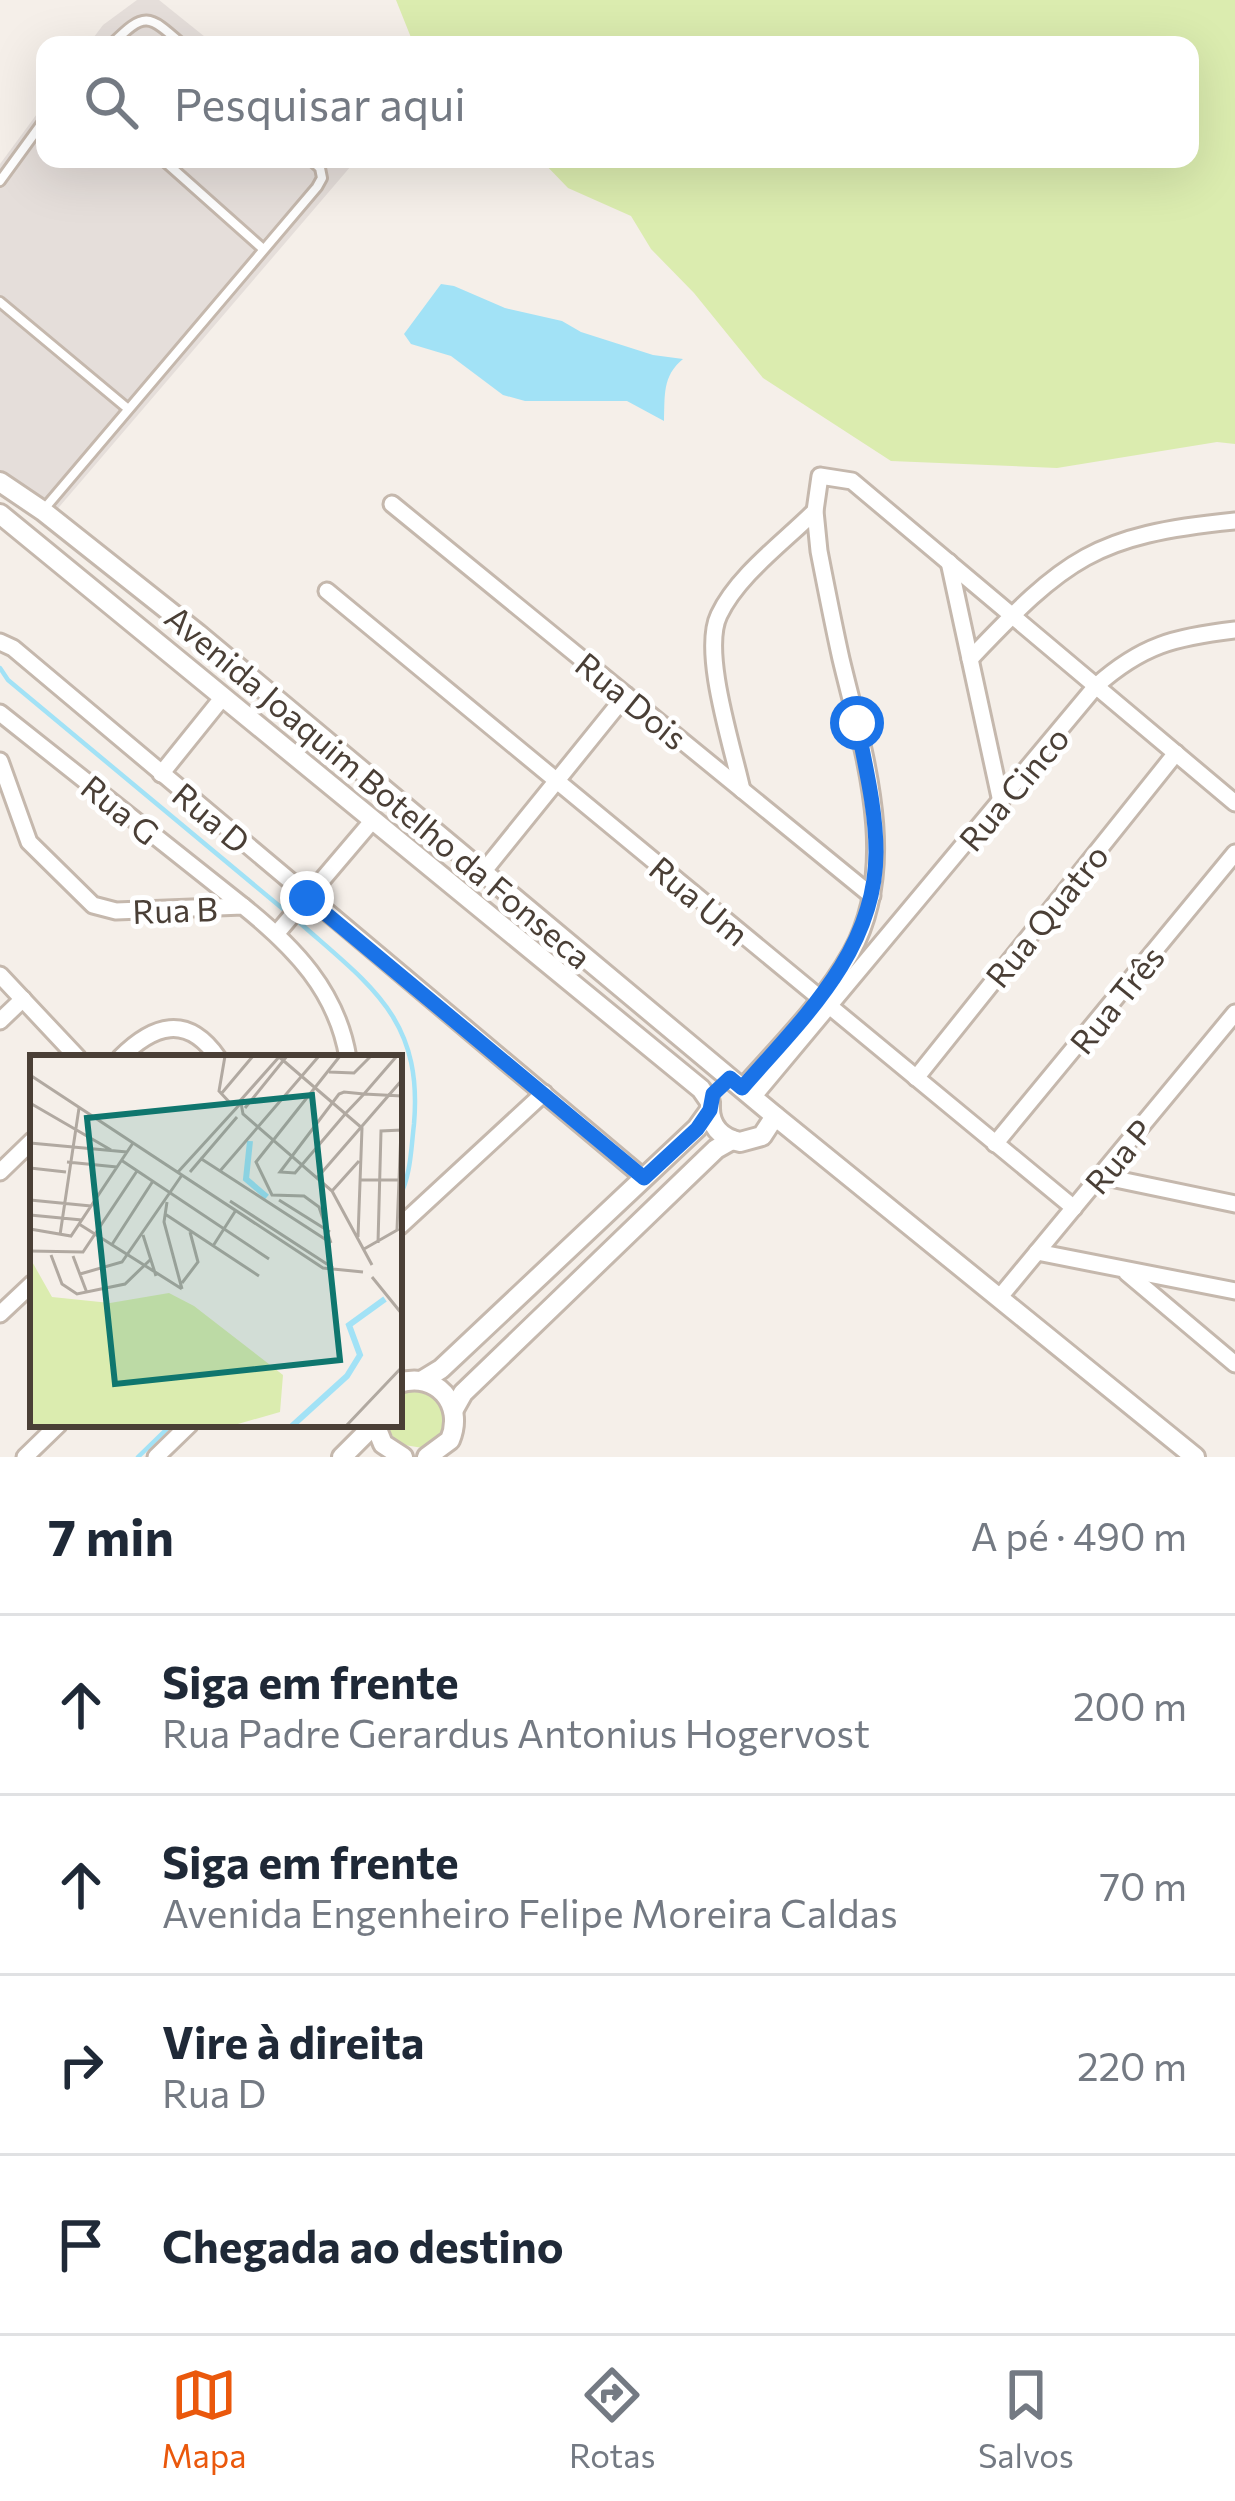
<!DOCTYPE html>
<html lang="pt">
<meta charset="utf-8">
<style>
body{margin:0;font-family:Commissioner,sans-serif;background:#f2f2f3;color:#1f2937}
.stop{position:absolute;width:36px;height:36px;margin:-27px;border:9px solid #1a73e8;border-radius:50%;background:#fff}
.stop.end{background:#1a73e8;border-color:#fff;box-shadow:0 3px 12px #0008}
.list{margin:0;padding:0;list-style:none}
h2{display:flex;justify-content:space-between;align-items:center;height:156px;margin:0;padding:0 48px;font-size:51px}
h2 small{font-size:39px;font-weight:400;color:#747a83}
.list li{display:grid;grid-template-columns:78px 1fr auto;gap:36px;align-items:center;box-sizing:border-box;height:180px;padding:0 48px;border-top:3px solid #e0e1e3}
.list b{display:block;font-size:45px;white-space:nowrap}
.list p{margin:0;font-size:39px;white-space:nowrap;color:#747a83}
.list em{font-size:39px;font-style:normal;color:#747a83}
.icon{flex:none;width:66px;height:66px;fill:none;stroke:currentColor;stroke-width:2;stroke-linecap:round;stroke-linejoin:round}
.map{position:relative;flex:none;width:1235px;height:1457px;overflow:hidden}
.search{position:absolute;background:#fff;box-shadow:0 12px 48px #0002;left:36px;right:36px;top:36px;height:132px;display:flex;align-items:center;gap:30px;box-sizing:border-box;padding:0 42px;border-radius:24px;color:#747a83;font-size:45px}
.sheet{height:876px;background:#fff}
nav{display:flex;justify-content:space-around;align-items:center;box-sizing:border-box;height:168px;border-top:3px solid #e0e1e3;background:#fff;font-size:33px;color:#747a83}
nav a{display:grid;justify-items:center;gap:6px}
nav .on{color:#ea580c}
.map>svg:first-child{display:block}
.industrial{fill:#e5deda}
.green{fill:#dbecaf}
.water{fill:#a2e2f6}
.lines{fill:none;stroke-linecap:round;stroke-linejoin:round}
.stream{stroke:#a2e2f6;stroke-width:4.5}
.service-casing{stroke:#c5b8ad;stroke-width:14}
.minor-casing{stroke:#c5b8ad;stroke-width:21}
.tertiary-casing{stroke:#c5b8ad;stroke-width:24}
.service{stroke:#fff;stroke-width:8}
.minor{stroke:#fff;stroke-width:15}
.tertiary{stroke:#fff;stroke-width:18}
.route{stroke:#1a73e8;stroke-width:15}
.labels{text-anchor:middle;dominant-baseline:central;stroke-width:10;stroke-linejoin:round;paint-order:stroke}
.street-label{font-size:33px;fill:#4a3f36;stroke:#fff}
.inset-river{fill:none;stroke:#a2e2f6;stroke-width:6}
.inset-road{fill:none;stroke:#b1a9a1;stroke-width:3}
.view{fill:#0f766e;fill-opacity:0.15;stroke:#0f766e;stroke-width:6}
.inset-edge{fill:none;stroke:#4a3f36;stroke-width:6}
</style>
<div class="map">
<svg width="1235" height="1457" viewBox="0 0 1235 1457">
<rect width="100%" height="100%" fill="#f5efe9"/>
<!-- industrial -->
<g class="industrial">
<polygon points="137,0 159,0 215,45 88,45 103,25"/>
<polygon points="45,103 45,159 357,159 54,513 0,476 0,164"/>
</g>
<!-- green -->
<g class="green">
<polygon points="396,0 1235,0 1235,444 1217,442 1057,468 891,461 763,378 694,293 651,249 631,216 568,188 540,159 1190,159 1190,45 414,45"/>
<polygon points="407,1390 424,1391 443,1407 442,1432 423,1448 398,1444 385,1424 399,1424 399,1394"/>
</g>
<!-- water -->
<path class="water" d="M 441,284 L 454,286 L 505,308 L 562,321 L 581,332 L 653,355 L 683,359 C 662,376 665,396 664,421 L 627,401 L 525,401 L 503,395 L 451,356 L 411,344 L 404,334 Z"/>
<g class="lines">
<!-- stream -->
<g class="stream">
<polyline points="0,668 8,680 283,909"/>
<path d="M 300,923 C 371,986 423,1019 414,1124 C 411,1149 411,1175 399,1198"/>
<polyline points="138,1457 172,1424"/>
</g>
<!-- service casing -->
<g class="service-casing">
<g id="service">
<path d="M 111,45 C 145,11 148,14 183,45"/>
<polyline points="162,159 262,248"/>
<polyline points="0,181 45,119"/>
<polyline points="0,302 127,408"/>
<polyline points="44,509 317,187 322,178 320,168 310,159"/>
</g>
</g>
<!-- minor casing -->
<g class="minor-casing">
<g id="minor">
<polyline points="392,504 872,896"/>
<polyline points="949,562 1001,802"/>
<polyline points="327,591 1074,1208"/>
<polyline points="0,642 13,648 644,1178"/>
<path d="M 970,659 C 1066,558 1094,535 1235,521"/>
<polyline points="0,713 243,906"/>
<path d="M 0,761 L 29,842 L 93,905 L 116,911 L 243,906 C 294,947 337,991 348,1058"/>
<polyline points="161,774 223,697"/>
<path d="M 742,790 C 733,748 701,652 719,615 C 738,575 784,542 815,511"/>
<polyline points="483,872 626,695"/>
<polyline points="277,933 373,820"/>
<polyline points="0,975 78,1058"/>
<polyline points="0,1021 23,999"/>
<path d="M 120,1058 C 153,1025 187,1013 218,1058"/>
<polyline points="916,1078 1176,753"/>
<path d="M 742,1088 C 780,1045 823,1003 851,953 C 901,863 863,751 841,659 C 833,623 826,587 819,551 L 815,511 L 820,476 L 852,481 L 1235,803"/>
<path d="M 753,1097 L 1096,686 C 1142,645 1175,637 1235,630"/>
<polyline points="995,1144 1235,853"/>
<polyline points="0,1172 33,1140"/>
<polyline points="1101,1176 1235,1204"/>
<polyline points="399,1227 544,1093"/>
<polyline points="1037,1252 1235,1291"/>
<polyline points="1127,1273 1235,1364"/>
<polyline points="999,1298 1235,1013"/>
<polyline points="0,1314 33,1283"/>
<polyline points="25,1457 59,1424"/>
<polyline points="156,1457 190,1424"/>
</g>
</g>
<!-- tertiary casing -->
<g class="tertiary-casing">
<g id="tertiary">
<polyline points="0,482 43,511 198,634 775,1116 1195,1457"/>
<polyline points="0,514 701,1089 710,1102"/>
<path d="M 710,1105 C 709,1125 720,1138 740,1142 L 762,1136 L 775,1116"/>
<polyline points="423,1380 441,1369 697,1128 710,1110"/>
<path d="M 399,1383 C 436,1371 465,1404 450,1440 L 427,1457"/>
<polyline points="454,1409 463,1393 716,1149 732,1140"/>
<polyline points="375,1424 383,1444 403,1457"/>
<polyline points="342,1457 375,1424"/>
</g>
</g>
<!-- service -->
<use href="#service" class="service"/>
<!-- minor -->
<use href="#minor" class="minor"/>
<!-- tertiary -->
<use href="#tertiary" class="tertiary"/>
</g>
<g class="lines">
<!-- route -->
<path class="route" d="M 307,898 L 644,1178 L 697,1129 L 710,1110 L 713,1094 L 730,1078 L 742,1088 C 802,1019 876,951 876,852 C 876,809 865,765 857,723"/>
</g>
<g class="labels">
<!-- street labels -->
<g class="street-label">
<text transform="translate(632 700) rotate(39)">Rua Dois</text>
<text transform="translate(379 786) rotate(40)">Avenida Joaquim Botelho da Fonseca</text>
<text transform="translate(1013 788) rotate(-50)">Rua Cinco</text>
<text transform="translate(121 809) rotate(39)">Rua G</text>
<text transform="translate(212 817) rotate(40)">Rua D</text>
<text transform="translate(700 900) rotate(40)">Rua Um</text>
<text transform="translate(175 909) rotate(-2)">Rua B</text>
<text transform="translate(1046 915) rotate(-51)">Rua Quatro</text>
<text transform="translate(1116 999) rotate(-51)">Rua Três</text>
<text transform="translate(1118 1156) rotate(-50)">Rua P</text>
</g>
</g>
<!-- overview -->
<g transform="translate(30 1055)">
<rect width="372" height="372" fill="#f5efe9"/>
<path d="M 0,203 L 22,242 L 80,248 L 139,238 L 164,251 L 253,320 L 250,357 L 201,371 L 0,371 Z" fill="#dbecaf"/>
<path class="inset-river" d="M 220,86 L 216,124 L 237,142M 262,371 L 317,321 L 330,300 L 319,270 L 355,244"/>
<path class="inset-road" d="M 195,1 L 189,36 L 202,50M 248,1 L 332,73 L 328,182M 366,2 L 334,39 L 316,58 L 265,118 L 250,117 L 309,39 L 314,37 L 334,39 L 372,41M 299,17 L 324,18 L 341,1M 0,20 L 293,213 L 333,217M 191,39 L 223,1M 209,47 L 249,2M 0,48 L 81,95M 215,53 L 257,1M 0,88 L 97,97M 170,103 L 301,188M 91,105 L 239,204M 37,107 L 87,112M 0,113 L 36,117M 190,116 L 289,1M 148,117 L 211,48 L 213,59 L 302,136 L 342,210M 160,117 L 207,62M 287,123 L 372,25M 330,125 L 371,125M 302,136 L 329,106M 0,145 L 61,151M 249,145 L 300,177M 200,146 L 303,213M 137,147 L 134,167 L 152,234M 135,159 L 229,221M 0,160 L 52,165M 49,169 L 152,234M 0,174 L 41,181 L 103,88M 367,175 L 371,75M 30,180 L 49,53M 113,180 L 126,221M 301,188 L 289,152 L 274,141 L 242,140 L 226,107 L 310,1M 348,188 L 351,76 L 372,75M 81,191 L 123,126M 183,191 L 206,155M 334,194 L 369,174M 0,196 L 53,197 L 107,116M 21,200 L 32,229 L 47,239 L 95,229 L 121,204M 43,201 L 57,238M 50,219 L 92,207 L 152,120M 342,222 L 372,259M 152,228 L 168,207 L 160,177M 316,371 L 372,312"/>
<path class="view" d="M 282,40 L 310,305 L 85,329 L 57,63 Z"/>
<rect width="372" height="372" class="inset-edge"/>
</g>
</svg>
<div class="stop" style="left:857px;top:723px"></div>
<div class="stop end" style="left:307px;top:898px"></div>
<div class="search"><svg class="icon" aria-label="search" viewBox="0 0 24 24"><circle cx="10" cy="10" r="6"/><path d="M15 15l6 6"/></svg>Pesquisar aqui</div>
</div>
<section class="sheet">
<h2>7 min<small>A pé · 490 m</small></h2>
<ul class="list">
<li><svg class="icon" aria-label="ahead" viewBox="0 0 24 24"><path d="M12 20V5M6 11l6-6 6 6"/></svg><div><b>Siga em frente</b><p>Rua Padre Gerardus Antonius Hogervost</p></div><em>200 m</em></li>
<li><svg class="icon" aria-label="ahead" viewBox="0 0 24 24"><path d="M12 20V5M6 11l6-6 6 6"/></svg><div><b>Siga em frente</b><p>Avenida Engenheiro Felipe Moreira Caldas</p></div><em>70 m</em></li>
<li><svg class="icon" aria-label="right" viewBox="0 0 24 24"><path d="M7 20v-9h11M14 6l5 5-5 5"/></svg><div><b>Vire à direita</b><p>Rua D</p></div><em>220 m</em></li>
<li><svg class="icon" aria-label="arrive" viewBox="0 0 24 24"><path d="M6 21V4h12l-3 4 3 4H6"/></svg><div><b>Chegada ao destino</b></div></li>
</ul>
</section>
<nav>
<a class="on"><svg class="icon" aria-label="map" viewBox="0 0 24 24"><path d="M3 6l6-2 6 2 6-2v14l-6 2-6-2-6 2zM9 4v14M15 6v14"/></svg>Mapa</a>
<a><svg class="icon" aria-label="directions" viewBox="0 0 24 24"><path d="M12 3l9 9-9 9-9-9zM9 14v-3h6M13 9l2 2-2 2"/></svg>Rotas</a>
<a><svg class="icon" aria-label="saved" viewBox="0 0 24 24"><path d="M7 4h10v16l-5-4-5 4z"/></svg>Salvos</a>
</nav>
